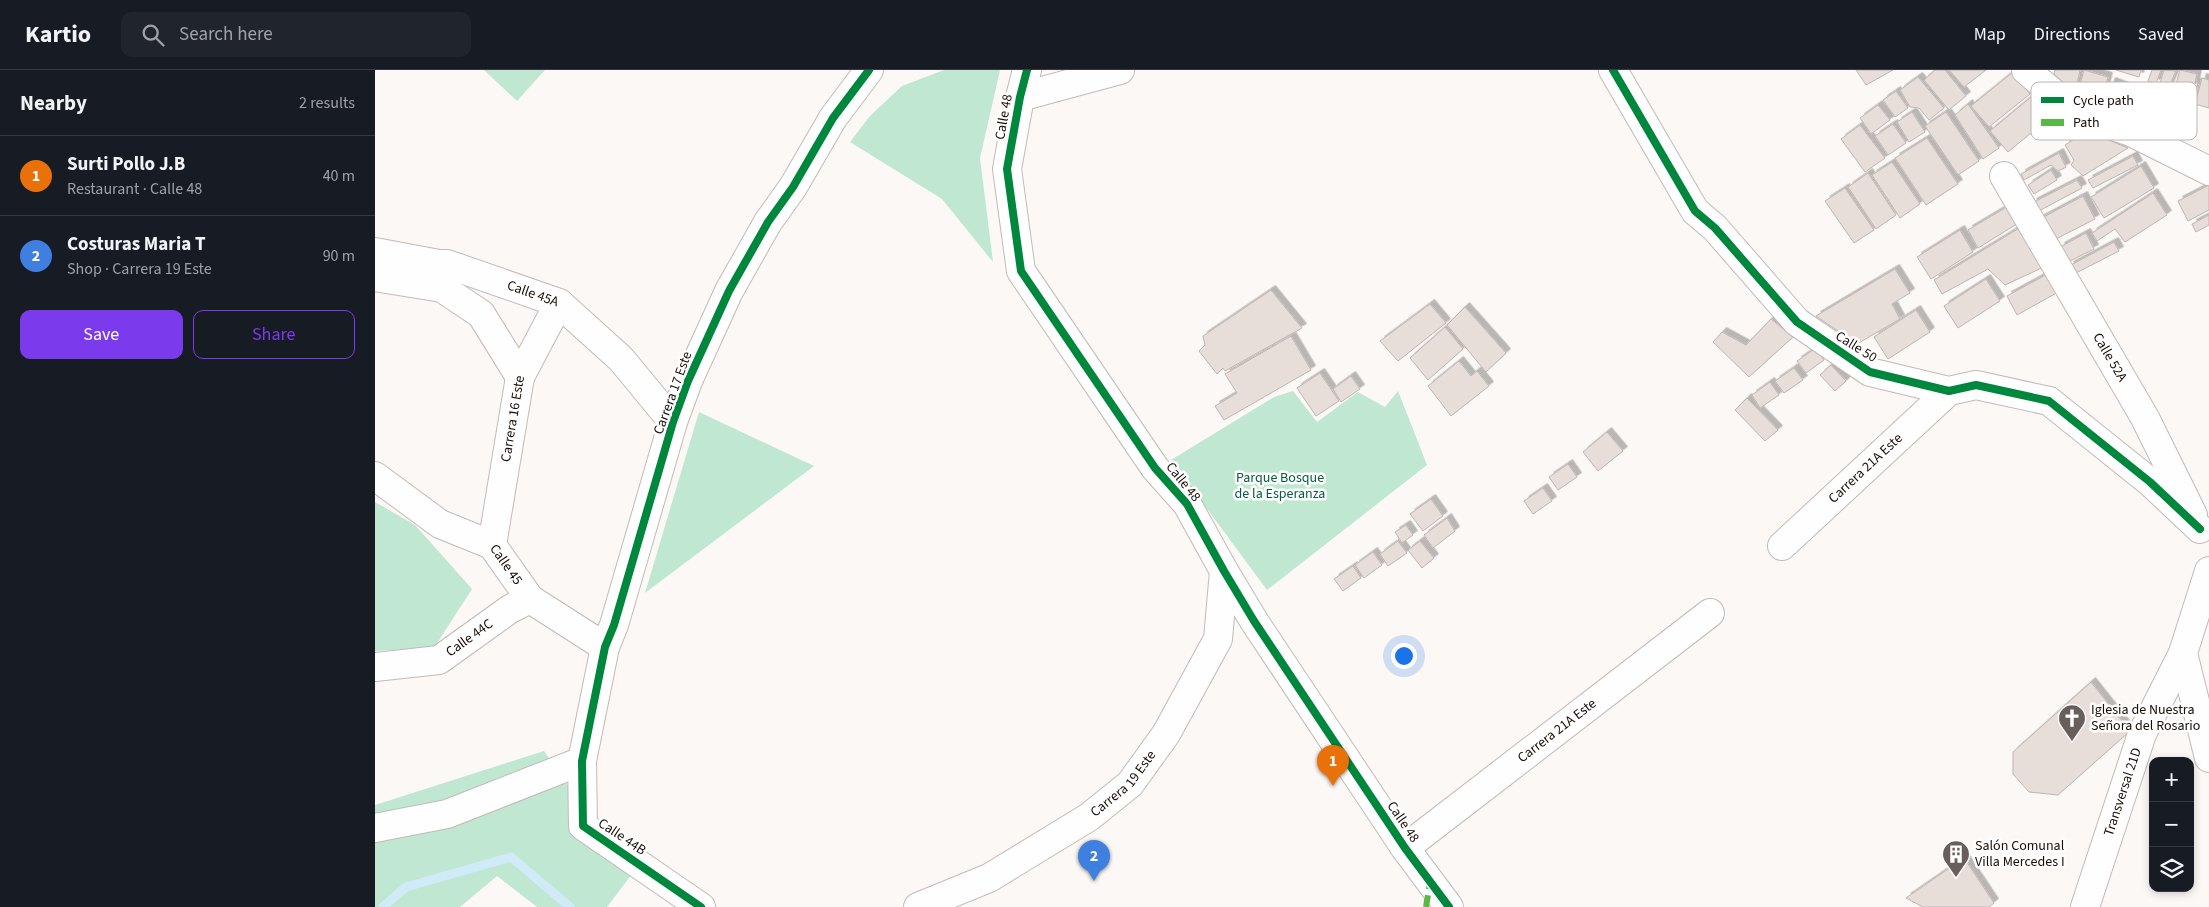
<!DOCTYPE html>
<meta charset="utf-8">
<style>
body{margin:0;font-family:"Source Sans 3",sans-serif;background:#20242c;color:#f1f3f6}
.controls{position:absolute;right:15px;bottom:15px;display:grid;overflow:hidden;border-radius:10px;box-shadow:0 2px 8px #0003}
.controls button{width:45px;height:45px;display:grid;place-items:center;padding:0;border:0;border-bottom:1px solid #363941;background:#171b24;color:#f1f3f6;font:25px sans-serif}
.you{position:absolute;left:1028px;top:585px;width:18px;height:18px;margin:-12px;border:4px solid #fff;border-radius:50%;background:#1a73e8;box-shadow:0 0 0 8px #1a73e833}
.badge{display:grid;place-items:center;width:32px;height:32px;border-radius:50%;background:#7c3aed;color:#fff;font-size:16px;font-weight:700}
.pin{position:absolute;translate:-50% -41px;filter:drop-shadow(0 1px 2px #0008)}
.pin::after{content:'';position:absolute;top:26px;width:18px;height:15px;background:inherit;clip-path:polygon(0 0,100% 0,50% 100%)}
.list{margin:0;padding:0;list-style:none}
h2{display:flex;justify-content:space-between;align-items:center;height:65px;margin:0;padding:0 20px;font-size:21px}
h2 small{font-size:16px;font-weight:400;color:#9ea1a6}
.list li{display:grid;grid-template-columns:32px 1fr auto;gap:15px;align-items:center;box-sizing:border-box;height:80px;padding:0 20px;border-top:1px solid #363941}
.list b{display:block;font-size:19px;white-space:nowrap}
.list p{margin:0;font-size:16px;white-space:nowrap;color:#9ea1a6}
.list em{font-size:16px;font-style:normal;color:#9ea1a6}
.actions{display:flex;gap:10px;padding:15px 20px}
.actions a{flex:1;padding:11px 0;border:1px solid #7c3aed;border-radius:10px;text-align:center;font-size:18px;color:#7c3aed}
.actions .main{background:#7c3aed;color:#fff}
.icon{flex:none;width:28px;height:28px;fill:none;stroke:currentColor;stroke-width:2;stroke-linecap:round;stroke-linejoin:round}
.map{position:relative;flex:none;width:1834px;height:837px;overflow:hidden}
header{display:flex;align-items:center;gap:30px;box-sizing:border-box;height:70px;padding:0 25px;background:#171b24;border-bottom:1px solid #363941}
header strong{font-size:24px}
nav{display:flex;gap:28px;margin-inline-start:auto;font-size:18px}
.search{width:350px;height:45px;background:#20242c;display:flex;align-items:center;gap:12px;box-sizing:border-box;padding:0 18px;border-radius:10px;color:#9ea1a6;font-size:19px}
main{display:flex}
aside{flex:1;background:#171b24}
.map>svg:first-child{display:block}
.green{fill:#c0e7d1}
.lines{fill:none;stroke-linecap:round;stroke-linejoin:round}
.stream{stroke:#cfebf7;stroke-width:9}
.building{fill:#e7deda;stroke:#beb5b2;filter:url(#shadow)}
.street-casing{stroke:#c3bab6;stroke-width:30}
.street{stroke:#fffefe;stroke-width:28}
.quiet{stroke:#58b947;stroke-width:6;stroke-dasharray:12 6;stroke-linecap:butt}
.cycleway-casing{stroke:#fff;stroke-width:11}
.cycleway{stroke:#00873e;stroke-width:8}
.labels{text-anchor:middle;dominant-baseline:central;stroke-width:5;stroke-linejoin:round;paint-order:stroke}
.street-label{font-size:14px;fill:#190d06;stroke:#fff}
.park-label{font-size:14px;fill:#075c3c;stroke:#fff}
.poi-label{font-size:14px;fill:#190d06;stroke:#fff;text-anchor:start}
.key{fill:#fff;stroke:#bab6b4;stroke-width:1}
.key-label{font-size:14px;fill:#190d06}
</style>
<header>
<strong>Kartio</strong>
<div class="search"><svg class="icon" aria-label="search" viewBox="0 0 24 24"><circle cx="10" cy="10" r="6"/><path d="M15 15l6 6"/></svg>Search here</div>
<nav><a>Map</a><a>Directions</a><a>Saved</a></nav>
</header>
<main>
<aside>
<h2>Nearby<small>2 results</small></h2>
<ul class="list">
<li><span class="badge" style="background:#e8710a">1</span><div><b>Surti Pollo J.B</b><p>Restaurant · Calle 48</p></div><em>40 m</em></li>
<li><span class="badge" style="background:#3f7fe0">2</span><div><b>Costuras Maria T</b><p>Shop · Carrera 19 Este</p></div><em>90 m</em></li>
</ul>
<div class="actions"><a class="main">Save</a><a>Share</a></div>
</aside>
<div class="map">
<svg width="1834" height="837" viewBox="0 0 1834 837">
<defs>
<filter id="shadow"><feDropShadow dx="4.5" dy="-4.5" stdDeviation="0" flood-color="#0004"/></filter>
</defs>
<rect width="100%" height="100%" fill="#fcf8f6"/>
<!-- green -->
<g class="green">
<polygon points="109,0 170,0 142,31"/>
<polygon points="569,0 625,0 605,88 618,192 567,129 475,72 495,46 527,16"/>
<polygon points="918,321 942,352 983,322 1010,337 1023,321 1052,395 892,520 796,390 899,327"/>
<polygon points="324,342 439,396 270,523"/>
<polygon points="0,432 40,455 97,519 59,578 0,581"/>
<polygon points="169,681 223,760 266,792 232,837 162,837 122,806 85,837 0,837 0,735"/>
</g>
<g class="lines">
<!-- stream -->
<polyline class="stream" points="8,837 31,817 136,787 195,837"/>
</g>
<!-- building -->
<g class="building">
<polygon points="1481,0 1518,0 1491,15"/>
<polygon points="1560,0 1570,0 1591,26 1574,40 1549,10"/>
<polygon points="1574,0 1611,0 1589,17"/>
<polygon points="1680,0 1705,0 1700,23 1679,4"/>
<polygon points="1709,0 1733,7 1727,29 1703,22"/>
<polygon points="1741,0 1766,0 1764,7"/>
<polygon points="1777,0 1786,0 1781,14 1773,11"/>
<polygon points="1789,0 1801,1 1792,21 1784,16"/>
<polygon points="1805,0 1822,4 1820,13 1823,13 1819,31 1798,25"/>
<polygon points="1638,2 1655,24 1614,57 1596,36"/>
<polygon points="1543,7 1569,38 1554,50 1544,38 1535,37 1525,20"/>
<polygon points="1827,8 1834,10 1834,38 1820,34"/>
<polygon points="1736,12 1755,19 1748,38 1729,30"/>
<polygon points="1521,21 1533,38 1520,47 1508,30"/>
<polygon points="1656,27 1673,49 1633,82 1615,61"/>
<polygon points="1593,34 1624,78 1608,89 1580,45"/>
<polygon points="1503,35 1515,50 1496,64 1485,48"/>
<polygon points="1537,42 1550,62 1534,72 1522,52"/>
<polygon points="1571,42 1604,91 1583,105 1550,56"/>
<polygon points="1518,54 1531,73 1513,85 1500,66"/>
<polygon points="1485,55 1510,88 1490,102 1466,69"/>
<polygon points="1712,61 1753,78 1708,106 1696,95 1699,90 1690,75"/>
<polygon points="1552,68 1583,114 1551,135 1520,88"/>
<polygon points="1684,83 1691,97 1683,101 1676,95 1649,110 1646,104"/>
<polygon points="1758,86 1763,95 1718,118 1713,110"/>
<polygon points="1517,92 1545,134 1525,148 1497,105"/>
<polygon points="1766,96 1779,118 1729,148 1716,127"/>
<polygon points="1676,100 1682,110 1659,124 1653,115"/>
<polygon points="1493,103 1521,145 1501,159 1473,117"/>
<polygon points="1702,110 1707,118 1662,142 1657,133"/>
<polygon points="1834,115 1834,140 1813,151 1803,131"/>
<polygon points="1470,118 1499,160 1479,173 1450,131"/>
<polygon points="1778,123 1792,145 1750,172 1740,159 1722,171 1717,163"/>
<polygon points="1708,126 1720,149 1675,172 1663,150"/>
<polygon points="1635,135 1645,152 1603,178 1593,160"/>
<polygon points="1834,145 1834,155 1821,162 1817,154"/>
<polygon points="1646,157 1673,195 1630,215 1613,199 1567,224 1559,210"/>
<polygon points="1585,160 1598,182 1556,209 1542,187"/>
<polygon points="1711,163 1719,179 1693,192 1685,177"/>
<polygon points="1739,172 1744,181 1699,204 1694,196"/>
<polygon points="1520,199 1535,223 1517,234 1525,249 1482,274 1441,246"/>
<polygon points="1676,202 1685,221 1642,245 1632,226"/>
<polygon points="1611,209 1625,231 1583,258 1569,236"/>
<polygon points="896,220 927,258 850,301 848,298 842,304 824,281 830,275 828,266"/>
<polygon points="1055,234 1071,253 1023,291 1005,271"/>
<polygon points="1090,237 1131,283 1111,302 1072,255"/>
<polygon points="1541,240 1555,262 1513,289 1499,267"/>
<polygon points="1396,249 1418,267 1374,307 1338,272 1347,262 1371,275"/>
<polygon points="1070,257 1088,279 1053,310 1035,288"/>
<polygon points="916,266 936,300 849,350 840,336 862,323 850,304"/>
<polygon points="1441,278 1449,290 1431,303 1422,291"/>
<polygon points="1084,291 1096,306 1102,301 1114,316 1076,346 1053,316"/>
<polygon points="1456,295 1471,311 1460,321 1445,305"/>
<polygon points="1419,298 1428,310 1409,323 1400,311"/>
<polygon points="945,303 964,331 941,346 922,318"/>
<polygon points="976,306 985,319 966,332 958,319"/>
<polygon points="1395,312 1404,325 1385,338 1377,325"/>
<polygon points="1372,328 1403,360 1390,371 1360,340"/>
<polygon points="1232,362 1248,381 1223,401 1208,382"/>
<polygon points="1193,394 1202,407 1183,420 1174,407"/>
<polygon points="1168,418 1177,431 1158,444 1149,431"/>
<polygon points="1056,429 1068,446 1048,461 1035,444"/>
<polygon points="1072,448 1080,461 1058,478 1049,465"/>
<polygon points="1031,455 1038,465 1027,473 1020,462"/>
<polygon points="1023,471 1032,483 1013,496 1005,484"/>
<polygon points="1045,471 1059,488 1047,498 1033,480"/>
<polygon points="998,482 1007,495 989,508 980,495"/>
<polygon points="978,496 986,508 968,521 959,509"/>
<polygon points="1716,612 1755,661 1683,725 1654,722 1638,704 1638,682"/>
<polygon points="1589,788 1619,833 1614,837 1548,837 1531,828"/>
</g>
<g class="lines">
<!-- street casing -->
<g class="street-casing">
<g id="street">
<polyline points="652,0 645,27 632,99 646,201 780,398 812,434 849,501 879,551 1030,778 1074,837"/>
<polyline points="1238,0 1320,141 1340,158 1422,252 1495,302 1574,321 1601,315 1674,331 1775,412 1825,459"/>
<polyline points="1651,0 1704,45 1756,62 1834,101"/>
<polyline points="645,27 745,0"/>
<path id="s1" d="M 1629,106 L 1770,348 L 1818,445"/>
<path id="s2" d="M 0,182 L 64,194 L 72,194 L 184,233 L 246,289 L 298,352"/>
<polyline points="0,207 67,218 106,244 145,307"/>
<path id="s3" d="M 0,406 L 65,454 L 117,475 L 155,529 L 230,577"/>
<path id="s4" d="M 117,475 L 145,307 L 184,233"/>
<path id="s5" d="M 1407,476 L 1574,321"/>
<polyline points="1834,501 1808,583 1834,688"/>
<path id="s6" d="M 0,597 L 64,590 L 135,539 L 155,529"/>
<polyline points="0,758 72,744 207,691"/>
<path id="s7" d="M 1030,778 L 1335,543"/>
<polyline points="326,837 208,756 207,691 230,577 239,555 298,352 313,311 354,221 393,152 418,117 458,48 494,0"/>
<path id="s8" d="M 543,837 L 614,808 L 714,747 L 755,714 L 791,664 L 843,569 L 849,501"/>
<path id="s9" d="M 1710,837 L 1767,664 L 1808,583"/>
</g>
</g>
<!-- street -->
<use href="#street" class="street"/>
<!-- quiet -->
<polyline class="quiet" points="1051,837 1055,813"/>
<!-- cycleway casing -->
<g class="cycleway-casing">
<g id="cycleway">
<polyline points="652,0 645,27 632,99 646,201 780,398 812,434 849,501 879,551 1030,778 1074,837"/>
<polyline points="1238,0 1320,141 1340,158 1422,252 1495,302 1574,321 1601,315 1674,331 1775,412 1825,459"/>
<polyline points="326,837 208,756 207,691 230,577 239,555 298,352 313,311 354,221 393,152 418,117 458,48 494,0"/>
</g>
</g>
<!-- cycleway -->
<use href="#cycleway" class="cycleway"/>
</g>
<!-- icons -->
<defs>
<g id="church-pin" transform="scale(1.4375)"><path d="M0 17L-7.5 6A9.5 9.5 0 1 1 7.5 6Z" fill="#685f5a" stroke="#fff"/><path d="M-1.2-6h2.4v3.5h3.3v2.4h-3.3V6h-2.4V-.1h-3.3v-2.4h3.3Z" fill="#fff"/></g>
<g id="building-pin" transform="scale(1.4375)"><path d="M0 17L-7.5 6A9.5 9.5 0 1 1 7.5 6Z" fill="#685f5a" stroke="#fff"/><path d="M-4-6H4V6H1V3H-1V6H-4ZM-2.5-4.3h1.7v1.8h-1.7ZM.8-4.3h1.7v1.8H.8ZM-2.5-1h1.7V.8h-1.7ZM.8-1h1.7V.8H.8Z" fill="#fff"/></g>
</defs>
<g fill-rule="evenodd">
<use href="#church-pin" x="1697" y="648"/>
<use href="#building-pin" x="1581" y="784"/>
</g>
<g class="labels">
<!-- street labels -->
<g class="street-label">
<text transform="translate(629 47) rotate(-80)">Calle 48</text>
<text stroke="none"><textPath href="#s2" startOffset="164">Calle 45A</textPath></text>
<text transform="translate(1481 277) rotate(32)">Calle 50</text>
<text stroke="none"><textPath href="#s1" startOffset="210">Calle 52A</textPath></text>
<text transform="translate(298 323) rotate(-70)">Carrera 17 Este</text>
<text stroke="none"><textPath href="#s4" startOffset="128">Carrera 16 Este</textPath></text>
<text stroke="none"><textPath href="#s5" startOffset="114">Carrera 21A Este</textPath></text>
<text transform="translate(808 412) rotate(51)">Calle 48</text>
<text stroke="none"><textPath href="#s3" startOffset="161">Calle 45</textPath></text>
<text stroke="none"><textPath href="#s6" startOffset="102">Calle 44C</textPath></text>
<text stroke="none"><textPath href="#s7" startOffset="192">Carrera 21A Este</textPath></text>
<text stroke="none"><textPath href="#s8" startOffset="242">Carrera 19 Este</textPath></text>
<text stroke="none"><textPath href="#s9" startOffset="121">Transversal 21D</textPath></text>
<text transform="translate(1028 752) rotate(56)">Calle 48</text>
<text transform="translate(247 767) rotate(34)">Calle 44B</text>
</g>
<!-- park labels -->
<g class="park-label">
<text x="905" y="408">Parque Bosque<tspan x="905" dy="16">de la Esperanza</tspan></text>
</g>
<!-- poi labels -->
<g class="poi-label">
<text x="1716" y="640">Iglesia de Nuestra<tspan x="1716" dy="16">Señora del Rosario</tspan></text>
<text x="1600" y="776">Salón Comunal<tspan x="1600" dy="16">Villa Mercedes I</tspan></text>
</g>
</g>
<!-- legend -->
<rect x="1656" y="12" width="166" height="58" rx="8" class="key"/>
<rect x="1666" y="27" width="23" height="6" fill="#00873e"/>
<rect x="1666" y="49" width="23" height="7" fill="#58b947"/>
<g class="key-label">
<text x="1698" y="35">Cycle path</text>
<text x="1698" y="57">Path</text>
</g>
</svg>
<div class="controls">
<button>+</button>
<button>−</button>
<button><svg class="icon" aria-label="layers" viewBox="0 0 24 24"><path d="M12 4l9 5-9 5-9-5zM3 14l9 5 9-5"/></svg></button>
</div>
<div class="you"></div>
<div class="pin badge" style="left:958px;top:716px;background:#e8710a">1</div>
<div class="pin badge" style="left:719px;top:811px;background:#3f7fe0">2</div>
</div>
</main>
